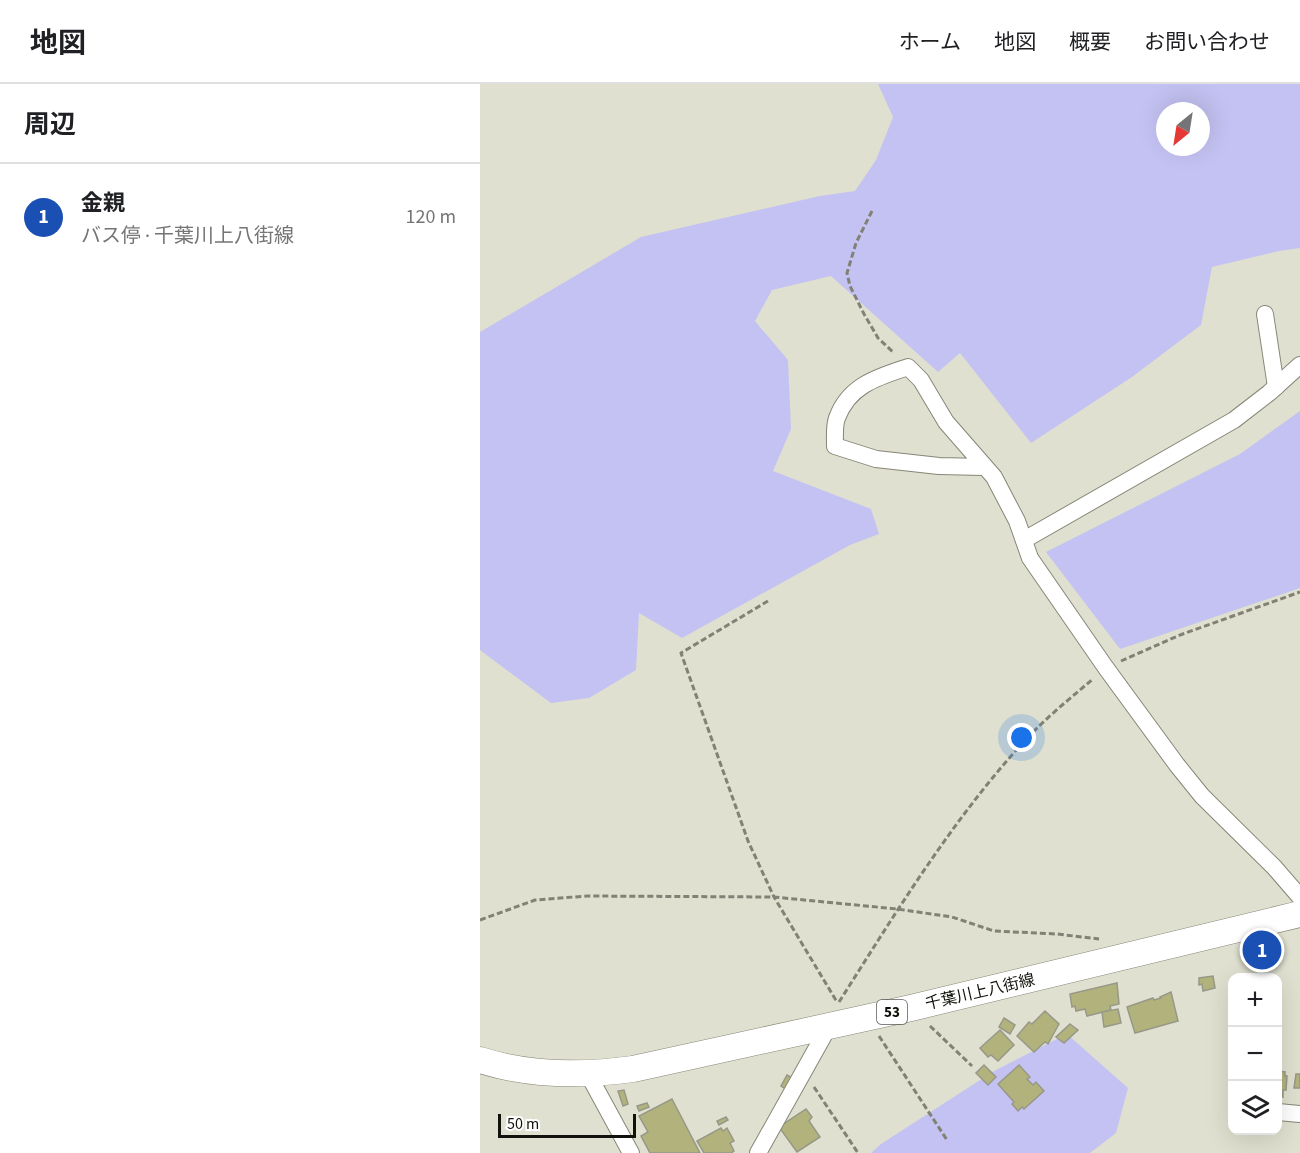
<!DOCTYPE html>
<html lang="ja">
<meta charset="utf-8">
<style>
body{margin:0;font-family:"Source Sans 3","Noto Sans JP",sans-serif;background:#f6f6f6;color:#202124}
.controls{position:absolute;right:18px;bottom:18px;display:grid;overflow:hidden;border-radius:12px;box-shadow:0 6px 24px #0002}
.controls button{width:54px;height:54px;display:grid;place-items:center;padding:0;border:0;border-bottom:2px solid #e0e0e0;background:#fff;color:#202124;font:30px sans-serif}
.compass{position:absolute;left:676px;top:18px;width:54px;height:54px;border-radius:50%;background:#fff;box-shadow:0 6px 24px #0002;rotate:210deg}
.scale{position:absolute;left:18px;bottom:15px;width:138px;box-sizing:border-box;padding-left:6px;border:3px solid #12120c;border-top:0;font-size:16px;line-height:21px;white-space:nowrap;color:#12120c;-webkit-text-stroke:4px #fff;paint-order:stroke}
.you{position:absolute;left:542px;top:654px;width:21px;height:21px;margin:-15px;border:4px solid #fff;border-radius:50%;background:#1a73e8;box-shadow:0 0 0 9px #1a73e833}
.badge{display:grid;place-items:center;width:39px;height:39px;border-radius:50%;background:#111827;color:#fff;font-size:20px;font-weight:700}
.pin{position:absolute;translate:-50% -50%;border:3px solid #fff;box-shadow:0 2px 6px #0006}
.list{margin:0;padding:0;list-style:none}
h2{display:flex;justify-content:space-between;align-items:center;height:78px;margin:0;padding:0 24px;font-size:26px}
h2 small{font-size:20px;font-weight:400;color:#757577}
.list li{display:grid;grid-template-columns:39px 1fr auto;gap:18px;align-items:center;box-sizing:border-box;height:108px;padding:0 24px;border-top:2px solid #e0e0e0}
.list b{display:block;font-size:22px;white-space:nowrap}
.list p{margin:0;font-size:20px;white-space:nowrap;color:#757577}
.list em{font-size:20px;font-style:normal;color:#757577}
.icon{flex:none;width:33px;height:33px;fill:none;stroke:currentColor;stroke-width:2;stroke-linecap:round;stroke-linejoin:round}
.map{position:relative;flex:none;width:820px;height:1069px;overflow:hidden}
header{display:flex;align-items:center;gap:36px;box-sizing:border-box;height:84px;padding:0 30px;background:#fff;border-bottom:2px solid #e0e0e0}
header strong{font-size:28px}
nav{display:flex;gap:33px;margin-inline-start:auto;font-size:21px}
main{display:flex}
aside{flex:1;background:#fff}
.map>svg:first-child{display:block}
.green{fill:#c4c2f2;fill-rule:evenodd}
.building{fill:#b2b37c;stroke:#979888;stroke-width:1.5}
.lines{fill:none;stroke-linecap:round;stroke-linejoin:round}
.street-casing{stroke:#868677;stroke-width:18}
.primary-casing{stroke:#868677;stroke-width:27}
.path{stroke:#818175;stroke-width:3;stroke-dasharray:6 3;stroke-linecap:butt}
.street{stroke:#fff;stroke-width:16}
.primary{stroke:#fff;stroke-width:26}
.labels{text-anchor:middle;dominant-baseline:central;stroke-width:4.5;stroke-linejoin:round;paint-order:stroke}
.shield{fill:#fff;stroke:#595955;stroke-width:1.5}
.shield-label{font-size:15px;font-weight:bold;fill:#12120c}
.street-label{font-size:16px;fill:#12120c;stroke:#fff}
</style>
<header>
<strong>地図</strong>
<nav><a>ホーム</a><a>地図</a><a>概要</a><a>お問い合わせ</a></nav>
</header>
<main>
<aside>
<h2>周辺<small></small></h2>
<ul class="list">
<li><span class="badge" style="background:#1a4fb4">1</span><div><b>金親</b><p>バス停 · 千葉川上八街線</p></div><em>120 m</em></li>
</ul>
</aside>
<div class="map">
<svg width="820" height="1069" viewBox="0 0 820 1069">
<rect width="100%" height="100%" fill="#dfe0cf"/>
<!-- green -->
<g class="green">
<path d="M 398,0 L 820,0 L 820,164 L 799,167 L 732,183 L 721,241 L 652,293 L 551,359 L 480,269 L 458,288 L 351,192 L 292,206 L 275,237 L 308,276 L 311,345 L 293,387 L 391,425 L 399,450 L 370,461 L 202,554 L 159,529 L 156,586 L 109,614 L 71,619 L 0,566 L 0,248 L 161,153 L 340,112 L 375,107 L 396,76 L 413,33 ZM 685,27 L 721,27 L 721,63 L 685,63 Z"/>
<polygon points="820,327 820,504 640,565 566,468 760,370"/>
<polygon points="587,950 648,1004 636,1049 610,1069 391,1069 401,1060 514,987"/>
</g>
<!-- building -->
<g class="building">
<polygon points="733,892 735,904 723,907 722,900 719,901 719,894"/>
<polygon points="637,899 639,920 630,922 631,926 607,932 605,925 596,927 595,922 592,923 590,910"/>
<polygon points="691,908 698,937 655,949 647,923 673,914 674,916 681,914 680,913"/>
<polygon points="638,925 641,939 624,943 622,928"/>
<polygon points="565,927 579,940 568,960 565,958 554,968 537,952 549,938 552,940"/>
<polygon points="524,934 535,941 530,950 519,943"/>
<polygon points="590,940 598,946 584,959 576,953"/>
<polygon points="520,946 534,961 518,977 511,971 508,973 500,964"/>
<polygon points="504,981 516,993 508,1001 496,989"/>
<polygon points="539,981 550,993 547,995 553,1001 556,998 564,1007 544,1025 542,1023 538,1027 532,1020 534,1018 518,1000"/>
<polygon points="798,987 805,988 805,992 807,992 806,1006 803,1006 803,1013 798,1012"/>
<polygon points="816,990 820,990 820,1004 814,1004"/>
<polygon points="307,991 314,995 307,1006 301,1002"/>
<polygon points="144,1006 148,1020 143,1022 138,1007"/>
<polygon points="192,1015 220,1069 170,1069 161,1052 168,1048 159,1032"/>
<polygon points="167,1019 169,1023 159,1027 157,1022"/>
<polygon points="326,1025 332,1033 329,1037 340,1053 317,1068 299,1043"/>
<polygon points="246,1033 248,1036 239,1041 237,1037"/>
<polygon points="241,1044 243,1047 247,1044 254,1057 250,1059 254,1067 251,1069 224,1069 217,1057"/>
</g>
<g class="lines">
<!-- street casing -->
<g class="street-casing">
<g id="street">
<polyline points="785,230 796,303"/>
<path d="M 504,383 L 459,382 L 396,375 L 355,362 C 355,353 354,342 357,334 C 369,301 398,293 428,283 L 441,296 L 466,338 L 514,393 L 537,437 L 550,474 L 626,584 L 697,681 L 722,712 L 794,783 L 820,813"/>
<polyline points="544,456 754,336 789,309 820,281"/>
<polyline points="108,990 151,1069"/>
<polyline points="798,1028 820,1030"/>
<polyline points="278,1069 349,942"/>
</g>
</g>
<!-- primary casing -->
<g class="primary-casing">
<path id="primary" d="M 0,976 C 50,992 102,992 153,985 L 431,924 L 820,830"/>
</g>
<!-- path -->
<g class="path">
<polyline points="392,127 376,159 367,189 370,202 384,230 398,254 414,269"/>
<polyline points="288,517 201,569 268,757 294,813 357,918"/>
<polyline points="641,577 700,551 820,508"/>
<polyline points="0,836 55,816 107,812 294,813 417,825 472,833 514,847 577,850 619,855"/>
<path d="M 359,918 C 415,830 469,741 539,663 C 561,638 588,616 613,595"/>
<polyline points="450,942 492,982"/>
<polyline points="399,952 467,1056"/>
<polyline points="334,1003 378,1069"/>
</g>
<!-- street -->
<use href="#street" class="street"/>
<!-- primary -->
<use href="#primary" class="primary"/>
</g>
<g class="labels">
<!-- shield labels -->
<rect class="shield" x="397" y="916" width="30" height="24" rx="4.5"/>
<g class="shield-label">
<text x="412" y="928">53</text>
</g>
<!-- street labels -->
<g class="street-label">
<text transform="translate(500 908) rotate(-13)">千葉川上八街線</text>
</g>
</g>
</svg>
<div class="controls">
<button>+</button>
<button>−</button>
<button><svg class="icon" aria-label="layers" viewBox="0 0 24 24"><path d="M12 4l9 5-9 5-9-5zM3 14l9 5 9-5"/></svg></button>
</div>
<svg class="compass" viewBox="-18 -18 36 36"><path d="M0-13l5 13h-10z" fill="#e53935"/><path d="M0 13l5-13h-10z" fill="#757577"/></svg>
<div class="scale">50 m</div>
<div class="you"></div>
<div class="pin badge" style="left:782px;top:866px;background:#1a4fb4">1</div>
</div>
</main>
